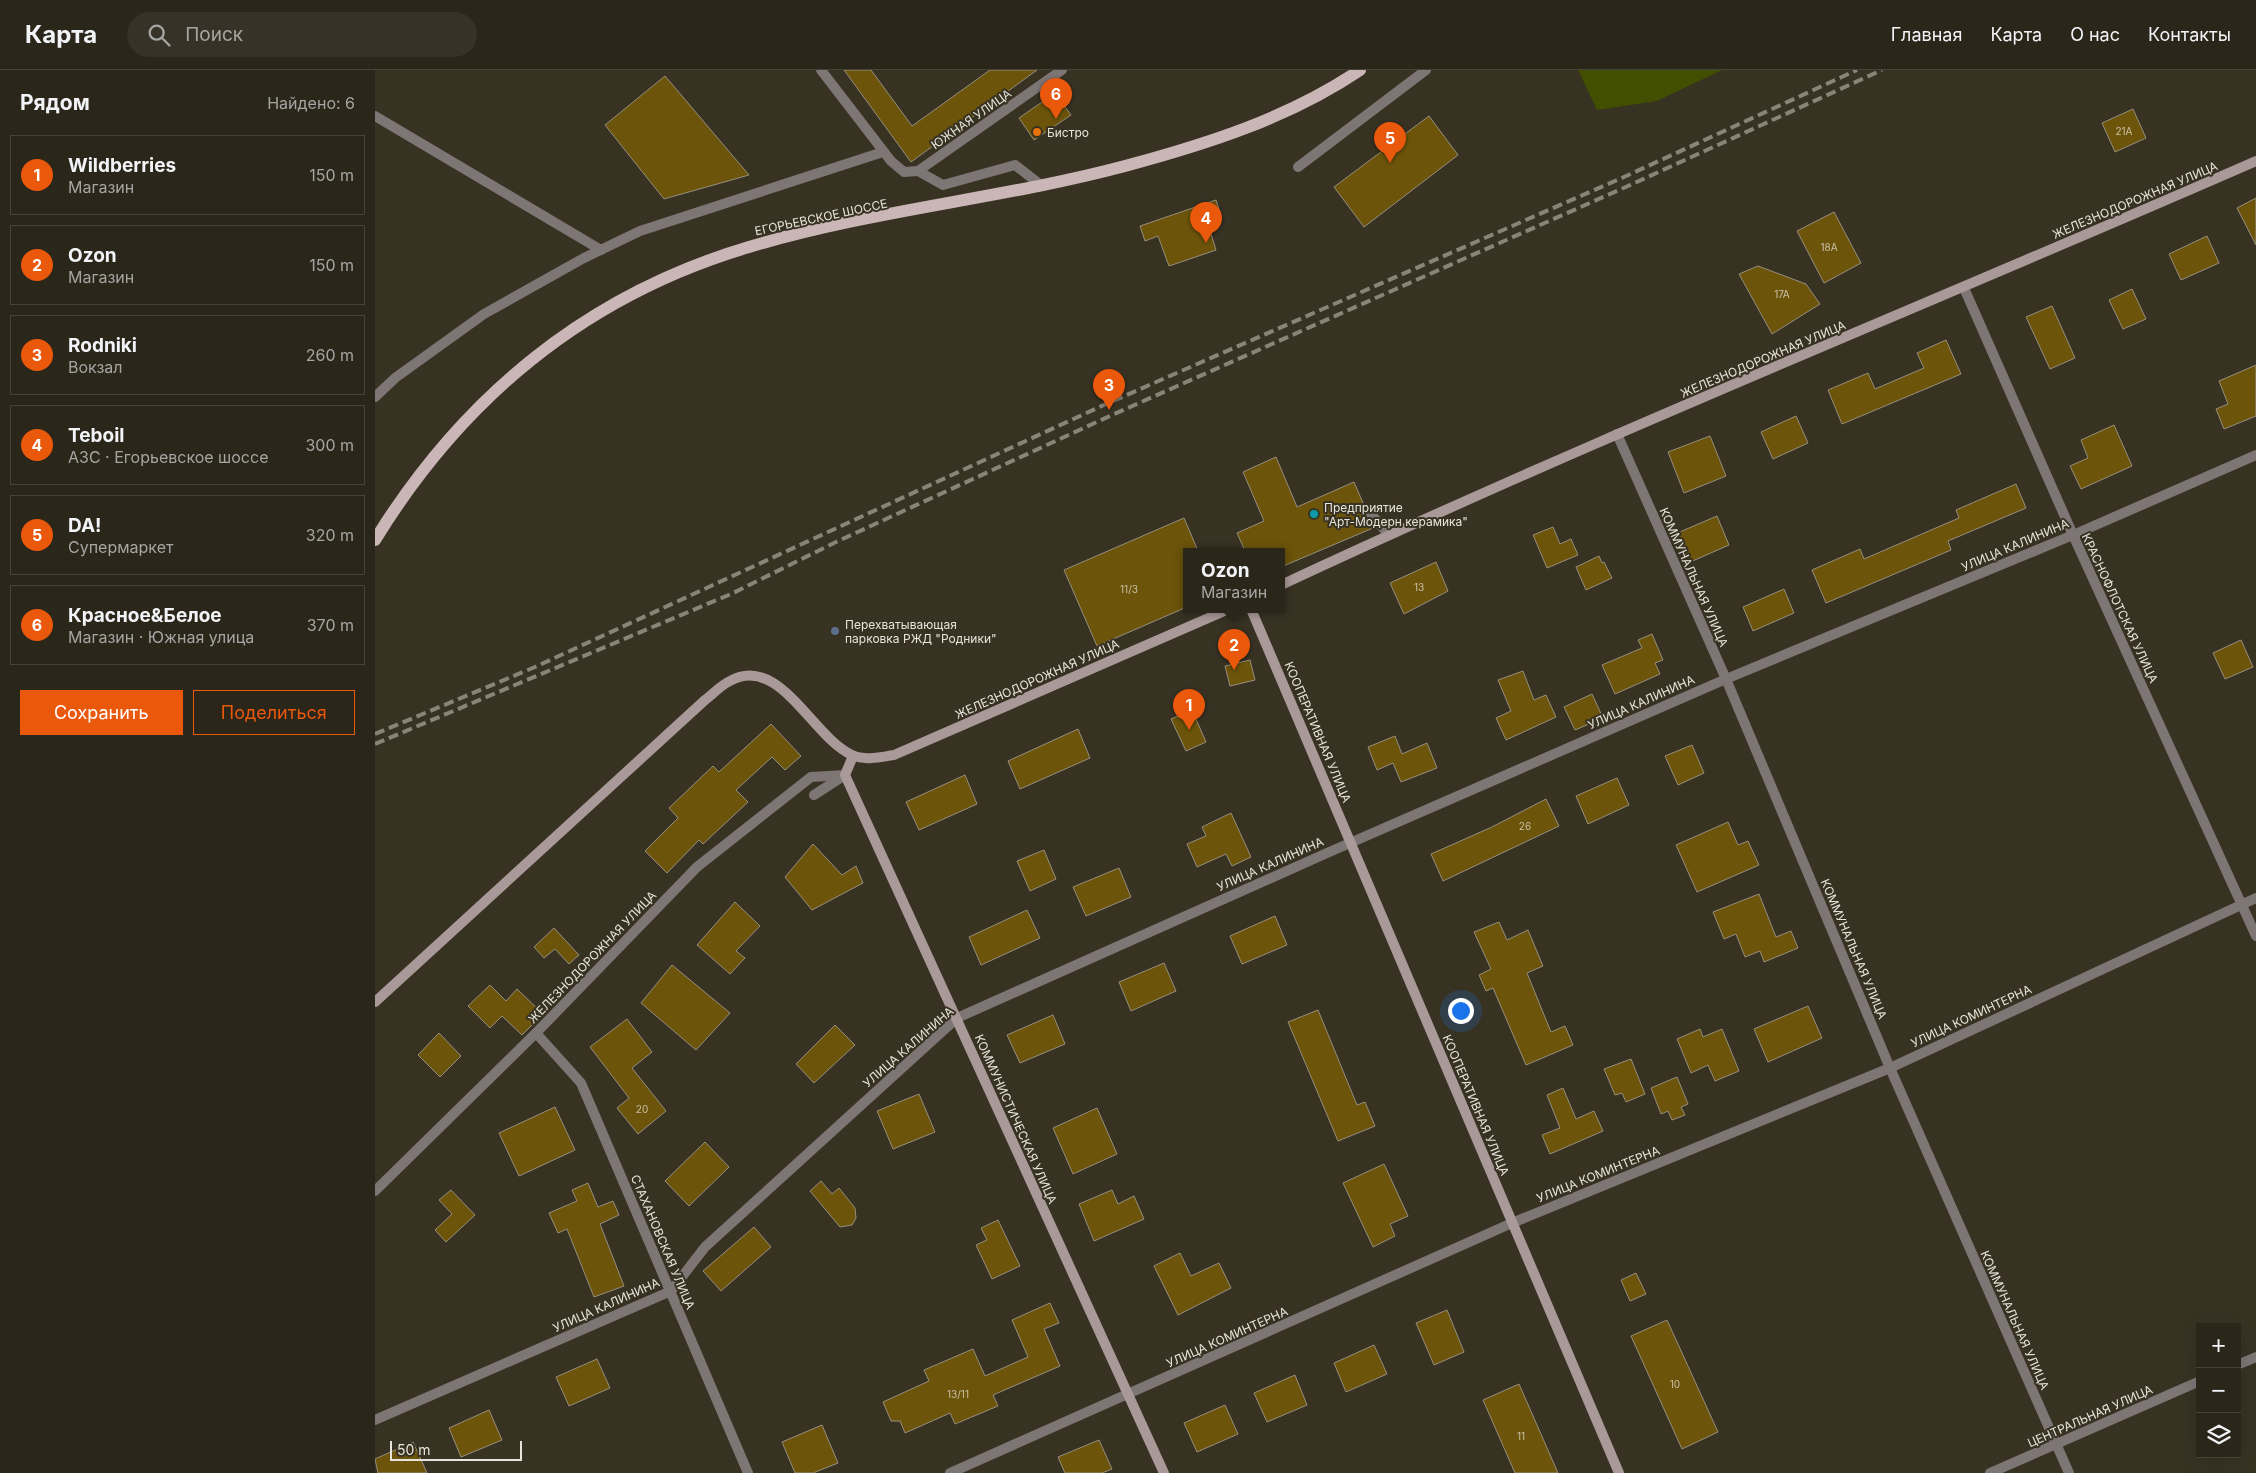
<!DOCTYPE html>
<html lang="ru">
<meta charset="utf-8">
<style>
body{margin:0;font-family:Inter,sans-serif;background:#363227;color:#f1f3f6}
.controls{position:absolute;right:15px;bottom:15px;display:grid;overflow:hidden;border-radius:0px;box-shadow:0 5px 20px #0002}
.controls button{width:45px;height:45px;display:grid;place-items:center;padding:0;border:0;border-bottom:1px solid #464339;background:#2a261a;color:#f1f3f6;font:25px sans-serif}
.scale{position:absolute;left:15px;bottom:12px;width:132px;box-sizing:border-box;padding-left:5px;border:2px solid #e8e4db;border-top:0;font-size:14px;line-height:18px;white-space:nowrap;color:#e8e4db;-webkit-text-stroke:4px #383223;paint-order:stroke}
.you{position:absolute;left:1085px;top:940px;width:18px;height:18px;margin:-12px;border:4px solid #fff;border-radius:50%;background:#1a73e8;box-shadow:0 0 0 8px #1a73e833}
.badge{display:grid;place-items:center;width:32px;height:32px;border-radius:50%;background:#ea580c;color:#fff;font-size:16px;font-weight:700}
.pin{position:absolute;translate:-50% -41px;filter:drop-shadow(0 1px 2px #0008)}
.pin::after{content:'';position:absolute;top:26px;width:18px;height:15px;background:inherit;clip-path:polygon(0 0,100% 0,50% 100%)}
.popup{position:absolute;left:808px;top:478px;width:102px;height:65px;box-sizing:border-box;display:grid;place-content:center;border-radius:0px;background:#2a261a;filter:drop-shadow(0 1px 4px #0005);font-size:16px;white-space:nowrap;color:#a5a5a2}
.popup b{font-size:19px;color:#f1f3f6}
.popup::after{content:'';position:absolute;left:50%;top:100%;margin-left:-10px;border:10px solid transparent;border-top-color:#2a261a}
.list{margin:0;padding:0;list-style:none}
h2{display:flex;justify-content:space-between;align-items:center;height:65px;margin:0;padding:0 20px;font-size:21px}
h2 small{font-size:16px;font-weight:400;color:#a5a5a2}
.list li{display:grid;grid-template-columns:32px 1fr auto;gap:15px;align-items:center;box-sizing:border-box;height:80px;margin:0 10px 10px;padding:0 10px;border:1px solid #464339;border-radius:0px}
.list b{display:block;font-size:19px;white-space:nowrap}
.list p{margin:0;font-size:16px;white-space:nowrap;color:#a5a5a2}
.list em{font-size:16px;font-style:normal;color:#a5a5a2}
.actions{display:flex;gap:10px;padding:15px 20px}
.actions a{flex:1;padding:11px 0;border:1px solid #ea580c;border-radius:0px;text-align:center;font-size:18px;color:#ea580c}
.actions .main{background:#ea580c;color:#fff}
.icon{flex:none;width:28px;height:28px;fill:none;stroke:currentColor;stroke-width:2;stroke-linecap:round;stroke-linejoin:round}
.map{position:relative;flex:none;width:1881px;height:1403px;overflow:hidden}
header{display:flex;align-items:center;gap:30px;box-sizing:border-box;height:70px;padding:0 25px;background:#2a261a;border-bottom:1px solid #464339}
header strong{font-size:24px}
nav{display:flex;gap:28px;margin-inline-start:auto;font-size:18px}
.search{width:350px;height:45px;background:#363227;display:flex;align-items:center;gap:12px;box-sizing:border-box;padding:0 18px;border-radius:28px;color:#a5a5a2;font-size:19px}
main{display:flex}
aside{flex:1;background:#2a261a}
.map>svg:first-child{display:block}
.green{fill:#424f01}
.building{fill:#6c540a;stroke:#968f7e}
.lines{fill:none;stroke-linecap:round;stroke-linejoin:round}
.lane{stroke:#7e7575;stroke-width:10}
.street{stroke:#7e7575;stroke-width:10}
.secondary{stroke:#a99a99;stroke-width:10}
.primary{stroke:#cab6b6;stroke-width:12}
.rail{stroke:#898478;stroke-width:4;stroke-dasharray:10 5;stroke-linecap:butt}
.food-dot{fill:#e8710a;stroke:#383223;stroke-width:2}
.culture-dot{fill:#0f9aa8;stroke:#383223;stroke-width:2}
.service-dot{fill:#5c6f8a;stroke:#383223;stroke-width:2}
.labels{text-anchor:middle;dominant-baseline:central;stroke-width:4;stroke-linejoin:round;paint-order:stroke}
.number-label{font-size:10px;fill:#c9c0a7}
.street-label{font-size:12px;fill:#e8e4db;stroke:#383223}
.poi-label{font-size:12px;fill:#e8e4db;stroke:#383223;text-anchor:start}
</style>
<header>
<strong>Карта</strong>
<div class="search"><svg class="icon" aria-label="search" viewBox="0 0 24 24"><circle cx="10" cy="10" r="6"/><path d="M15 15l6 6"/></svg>Поиск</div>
<nav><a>Главная</a><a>Карта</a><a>О нас</a><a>Контакты</a></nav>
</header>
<main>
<aside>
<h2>Рядом<small>Найдено: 6</small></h2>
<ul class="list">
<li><span class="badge">1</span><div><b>Wildberries</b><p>Магазин</p></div><em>150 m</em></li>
<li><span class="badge">2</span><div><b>Ozon</b><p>Магазин</p></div><em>150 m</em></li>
<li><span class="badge">3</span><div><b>Rodniki</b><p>Вокзал</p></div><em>260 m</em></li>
<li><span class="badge">4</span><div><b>Teboil</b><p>АЗС · Егорьевское шоссе</p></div><em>300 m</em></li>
<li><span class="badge">5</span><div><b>DA!</b><p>Супермаркет</p></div><em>320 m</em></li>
<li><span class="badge">6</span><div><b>Красное&amp;Белое</b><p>Магазин · Южная улица</p></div><em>370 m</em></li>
</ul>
<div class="actions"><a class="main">Сохранить</a><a>Поделиться</a></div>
</aside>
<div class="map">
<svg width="1881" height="1403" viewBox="0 0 1881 1403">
<rect width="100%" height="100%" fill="#383223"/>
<!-- green -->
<polygon class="green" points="1203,0 1347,0 1282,31 1222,40"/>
<!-- building -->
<g class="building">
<polygon points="469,0 496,0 537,56 615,0 662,0 536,92"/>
<polygon points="290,6 374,105 289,129 230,55"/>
<polygon points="680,23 696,45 659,70 644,48"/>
<polygon points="1758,39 1771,68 1740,82 1727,53"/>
<polygon points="1054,46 1083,85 989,157 959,117"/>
<polygon points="1881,128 1881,175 1862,138"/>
<polygon points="841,130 846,146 832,151 841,180 794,196 783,166 770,171 765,156"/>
<polygon points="1459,142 1486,193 1449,213 1422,161"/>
<polygon points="1832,166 1844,193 1806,210 1794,184"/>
<polygon points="1383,196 1431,214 1445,234 1397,264 1364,204"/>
<polygon points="1757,219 1771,249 1748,259 1734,230"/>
<polygon points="1677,236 1700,288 1675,299 1651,247"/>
<polygon points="1571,270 1586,304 1467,354 1453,320 1493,303 1500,319 1549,298 1542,283"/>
<polygon points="1881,295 1881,346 1849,359 1841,339 1853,334 1844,311"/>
<polygon points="1421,346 1433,373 1398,389 1386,362"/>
<polygon points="1739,355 1757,396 1706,419 1695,396 1713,388 1706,370"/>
<polygon points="1335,366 1351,406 1309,423 1293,382"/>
<polygon points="901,387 922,437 979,412 991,440 989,446 998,458 906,497 906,481 870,481 862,463 889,451 868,402"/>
<polygon points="1641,414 1651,438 1573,471 1576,480 1451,533 1437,500 1485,479 1489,489 1584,448 1581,440"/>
<polygon points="1342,446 1354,475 1313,493 1300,464"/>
<polygon points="809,448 823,481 812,481 812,537 722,576 689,500"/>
<polygon points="1178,457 1185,474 1196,469 1203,485 1172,498 1158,465"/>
<polygon points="1224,486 1227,493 1229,492 1237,508 1211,520 1201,497"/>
<polygon points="1061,492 1073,521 1029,544 1015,513"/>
<polygon points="1409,519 1419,543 1378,561 1368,537"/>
<polygon points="1277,564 1288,590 1280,593 1285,604 1240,624 1227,595 1267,578 1263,570"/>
<polygon points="1866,570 1878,597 1850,609 1838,583"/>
<polygon points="875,590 880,610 855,616 850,596"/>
<polygon points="1148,601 1159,630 1171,625 1181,647 1131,670 1121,648 1136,641 1123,610"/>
<polygon points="1217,624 1228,648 1200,660 1189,637"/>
<polygon points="817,640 831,672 811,681 796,649"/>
<polygon points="396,654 426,686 410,700 397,687 361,720 373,732 328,774 324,770 292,803 270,781 303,748 294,738 338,696 344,702"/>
<polygon points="703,659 715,688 645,719 633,691"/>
<polygon points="1020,666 1027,684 1052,673 1062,698 1026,712 1018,693 1002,700 993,677"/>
<polygon points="1317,675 1329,703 1303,715 1290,686"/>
<polygon points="590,705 602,734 544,760 531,732"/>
<polygon points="1242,708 1254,735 1213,754 1201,726"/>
<polygon points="1171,729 1184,756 1068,811 1056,784 1117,757"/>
<polygon points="856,743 876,787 857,796 851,784 822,797 812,774 831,766 827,757"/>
<polygon points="1353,752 1363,775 1373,771 1384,795 1322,822 1301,775"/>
<polygon points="438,774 467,805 481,796 488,813 437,840 410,807"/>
<polygon points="669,780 681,809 655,821 642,791"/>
<polygon points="744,798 756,827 711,846 698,817"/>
<polygon points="1384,824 1401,867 1416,861 1423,878 1389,892 1385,881 1370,887 1361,864 1349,869 1338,842"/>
<polygon points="360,832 385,856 361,881 370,888 355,904 322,875"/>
<polygon points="652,840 665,868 606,895 594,867"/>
<polygon points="900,846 912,875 867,894 855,866"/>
<polygon points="1124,852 1132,870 1153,860 1168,896 1152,903 1176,962 1190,956 1198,975 1151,995 1118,918 1111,921 1104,905 1116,899 1099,862"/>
<polygon points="179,858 204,885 194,894 180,879 169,888 159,877"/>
<polygon points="789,893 801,921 756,941 744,912"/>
<polygon points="297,895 355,943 321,980 266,933"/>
<polygon points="115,915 131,931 142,919 168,944 147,965 127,946 115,958 93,936"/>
<polygon points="1433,936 1447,968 1393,992 1379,959"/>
<polygon points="943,940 982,1035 990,1032 1000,1056 963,1071 913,952"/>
<polygon points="678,945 690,974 645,993 632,965"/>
<polygon points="252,949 277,982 257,998 291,1041 263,1064 242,1038 254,1028 215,977"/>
<polygon points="460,955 480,975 439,1013 421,994"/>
<polygon points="1325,959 1328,967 1347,959 1364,1001 1340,1011 1333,995 1316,1003 1302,969"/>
<polygon points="64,963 86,986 65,1007 43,985"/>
<polygon points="1256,989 1270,1024 1251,1032 1247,1023 1240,1025 1229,999"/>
<polygon points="1302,1007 1313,1034 1306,1037 1310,1045 1297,1050 1293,1041 1286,1044 1276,1018"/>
<polygon points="1188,1018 1201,1049 1219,1041 1228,1061 1175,1084 1167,1065 1185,1058 1172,1025"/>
<polygon points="544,1024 560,1062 518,1079 502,1041"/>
<polygon points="180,1037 200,1080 144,1106 124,1063"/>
<polygon points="722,1038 742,1084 698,1104 678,1058"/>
<polygon points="330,1072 354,1097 314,1136 290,1111"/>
<polygon points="1009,1094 1033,1146 1015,1154 1020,1166 998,1177 968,1113"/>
<polygon points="446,1111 457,1124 464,1118 480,1138 481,1148 477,1155 465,1157 435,1121"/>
<polygon points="213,1113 223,1137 238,1131 244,1145 225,1154 249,1216 219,1227 192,1159 183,1163 174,1143 202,1131 197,1120"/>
<polygon points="76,1120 100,1145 71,1172 60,1160 77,1144 64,1130"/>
<polygon points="737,1120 743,1134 759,1126 769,1149 719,1171 704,1134"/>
<polygon points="623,1150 645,1196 617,1209 601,1175 612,1170 606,1158"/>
<polygon points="379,1157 396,1177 346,1221 328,1201"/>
<polygon points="805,1183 816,1206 844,1193 856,1218 803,1245 779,1196"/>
<polygon points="1261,1203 1271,1224 1255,1231 1246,1210"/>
<polygon points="675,1233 684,1253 669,1259 685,1296 618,1325 623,1336 580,1354 575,1343 530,1363 525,1351 516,1351 508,1332 554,1311 549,1300 598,1279 610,1306 653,1287 637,1250"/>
<polygon points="1072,1240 1089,1282 1059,1295 1041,1253"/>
<polygon points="1292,1250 1343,1362 1307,1379 1256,1266"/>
<polygon points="999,1275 1012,1304 971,1322 959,1293"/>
<polygon points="222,1289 235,1318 194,1336 181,1307"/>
<polygon points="920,1305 932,1335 892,1352 879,1323"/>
<polygon points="1144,1314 1183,1403 1140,1403 1108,1330"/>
<polygon points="850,1335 863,1364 822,1382 809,1353"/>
<polygon points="114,1340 127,1370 86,1387 74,1358"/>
<polygon points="447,1355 463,1393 438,1403 420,1403 407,1372"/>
<polygon points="724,1370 737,1399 727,1403 690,1403 683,1387"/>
<polygon points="38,1372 52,1403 3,1403 0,1389"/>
</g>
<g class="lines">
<!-- lane -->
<g class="lane">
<polyline points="0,46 226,180"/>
<polyline points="923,97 1051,0"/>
<polyline points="543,101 568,115 640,95 667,116"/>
<polyline points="996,444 1014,465"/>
<polyline points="439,725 470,705"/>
</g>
<!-- street -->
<g class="street">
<polyline points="446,0 516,91 529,102 543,101 687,0"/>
<polyline points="1589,218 1698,465 1881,866"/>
<polyline points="0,327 20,308 109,244 209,188 265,161 508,82"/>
<polyline points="1242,364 1351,609 1515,998 1694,1403"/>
<polyline points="161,963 206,1013 373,1403"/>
<polyline points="0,1121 161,963 322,797 436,707 470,705"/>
<polyline points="1862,1295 1881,1287"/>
<polyline points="0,1350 296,1221 330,1177 582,948 952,783 1351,609 1698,465 1881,385"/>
<polyline points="575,1403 1137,1153 1515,998 1881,828"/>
<polyline points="1615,1403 1825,1311"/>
</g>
<!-- secondary -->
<g class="secondary">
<path d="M 906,515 C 1227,365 1556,233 1881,91"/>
<polyline points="876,539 1244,1403"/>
<polyline points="478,686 470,705 789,1403"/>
<path d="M 0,932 L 330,630 C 338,624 346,615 355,611 C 404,583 438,668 477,685 C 490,691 506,687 519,685 L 854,539"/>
</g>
<!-- primary -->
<path class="primary" d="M 0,470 C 88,327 212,225 374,177 C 497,140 626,129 750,96 C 832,74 914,48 985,0"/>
<!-- rail -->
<g class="rail">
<polyline points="0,664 160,597 731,334 1249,107 1482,0"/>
<polyline points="0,674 356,524 461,472 737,345 1253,116 1507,0"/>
</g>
</g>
<!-- markers -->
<circle class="food-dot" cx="662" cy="62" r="5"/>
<circle class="culture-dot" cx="939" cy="444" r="5"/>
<circle class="service-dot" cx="460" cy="561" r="5"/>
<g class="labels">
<!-- number labels -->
<g class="number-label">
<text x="1749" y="61">21А</text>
<text x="1454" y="177">18А</text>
<text x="1407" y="224">17А</text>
<text x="1044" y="517">13</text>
<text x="754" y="519">11/3</text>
<text x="1150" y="756">26</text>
<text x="267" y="1039">20</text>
<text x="1300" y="1314">10</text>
<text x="583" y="1324">13/11</text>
<text x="1146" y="1366">11</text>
</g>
<!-- street labels -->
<g class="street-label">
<text transform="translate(596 49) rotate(-35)">ЮЖНАЯ УЛИЦА</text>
<text transform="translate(1760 130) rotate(-23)">ЖЕЛЕЗНОДОРОЖНАЯ УЛИЦА</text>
<text transform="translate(446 147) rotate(-12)">ЕГОРЬЕВСКОЕ ШОССЕ</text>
<text transform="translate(1388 289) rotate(-23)">ЖЕЛЕЗНОДОРОЖНАЯ УЛИЦА</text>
<text transform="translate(1640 475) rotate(-23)">УЛИЦА КАЛИНИНА</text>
<text transform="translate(1319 507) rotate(66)">КОММУНАЛЬНАЯ УЛИЦА</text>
<text transform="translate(1745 538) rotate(65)">КРАСНОФЛОТСКАЯ УЛИЦА</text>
<text transform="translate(662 609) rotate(-24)">ЖЕЛЕЗНОДОРОЖНАЯ УЛИЦА</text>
<text transform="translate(1266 632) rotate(-24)">УЛИЦА КАЛИНИНА</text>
<text transform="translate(943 662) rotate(67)">КООПЕРАТИВНАЯ УЛИЦА</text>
<text transform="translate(895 794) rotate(-24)">УЛИЦА КАЛИНИНА</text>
<text transform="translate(1479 879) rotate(67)">КОММУНАЛЬНАЯ УЛИЦА</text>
<text transform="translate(217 887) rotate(-46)">ЖЕЛЕЗНОДОРОЖНАЯ УЛИЦА</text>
<text transform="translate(1596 946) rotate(-25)">УЛИЦА КОМИНТЕРНА</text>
<text transform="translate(533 977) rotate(-41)">УЛИЦА КАЛИНИНА</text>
<text transform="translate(1101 1035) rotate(67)">КООПЕРАТИВНАЯ УЛИЦА</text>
<text transform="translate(641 1049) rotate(66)">КОММУНИСТИЧЕСКАЯ УЛИЦА</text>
<text transform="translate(1223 1104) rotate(-22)">УЛИЦА КОМИНТЕРНА</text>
<text transform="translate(288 1172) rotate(67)">СТАХАНОВСКАЯ УЛИЦА</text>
<text transform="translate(231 1235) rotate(-24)">УЛИЦА КАЛИНИНА</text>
<text transform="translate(1640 1250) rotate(66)">КОММУНАЛЬНАЯ УЛИЦА</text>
<text transform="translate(852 1267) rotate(-24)">УЛИЦА КОМИНТЕРНА</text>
<text transform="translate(1715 1346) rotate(-24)">ЦЕНТРАЛЬНАЯ УЛИЦА</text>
</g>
<!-- poi labels -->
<g class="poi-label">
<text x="672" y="62">Бистро</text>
<text x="949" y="437">Предприятие<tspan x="949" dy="14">"Арт-Модерн керамика"</tspan></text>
<text x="470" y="554">Перехватывающая<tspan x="470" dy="14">парковка РЖД "Родники"</tspan></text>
</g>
</g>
</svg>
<div class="controls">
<button>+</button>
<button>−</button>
<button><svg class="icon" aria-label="layers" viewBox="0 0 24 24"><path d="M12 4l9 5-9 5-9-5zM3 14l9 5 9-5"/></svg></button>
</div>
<div class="scale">50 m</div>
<div class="you"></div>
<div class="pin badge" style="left:814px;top:660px">1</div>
<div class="pin badge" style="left:859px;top:600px">2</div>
<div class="popup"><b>Ozon</b>Магазин</div>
<div class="pin badge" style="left:734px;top:340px">3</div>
<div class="pin badge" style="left:831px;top:173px">4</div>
<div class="pin badge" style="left:1015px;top:93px">5</div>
<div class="pin badge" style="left:681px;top:49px">6</div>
</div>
</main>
